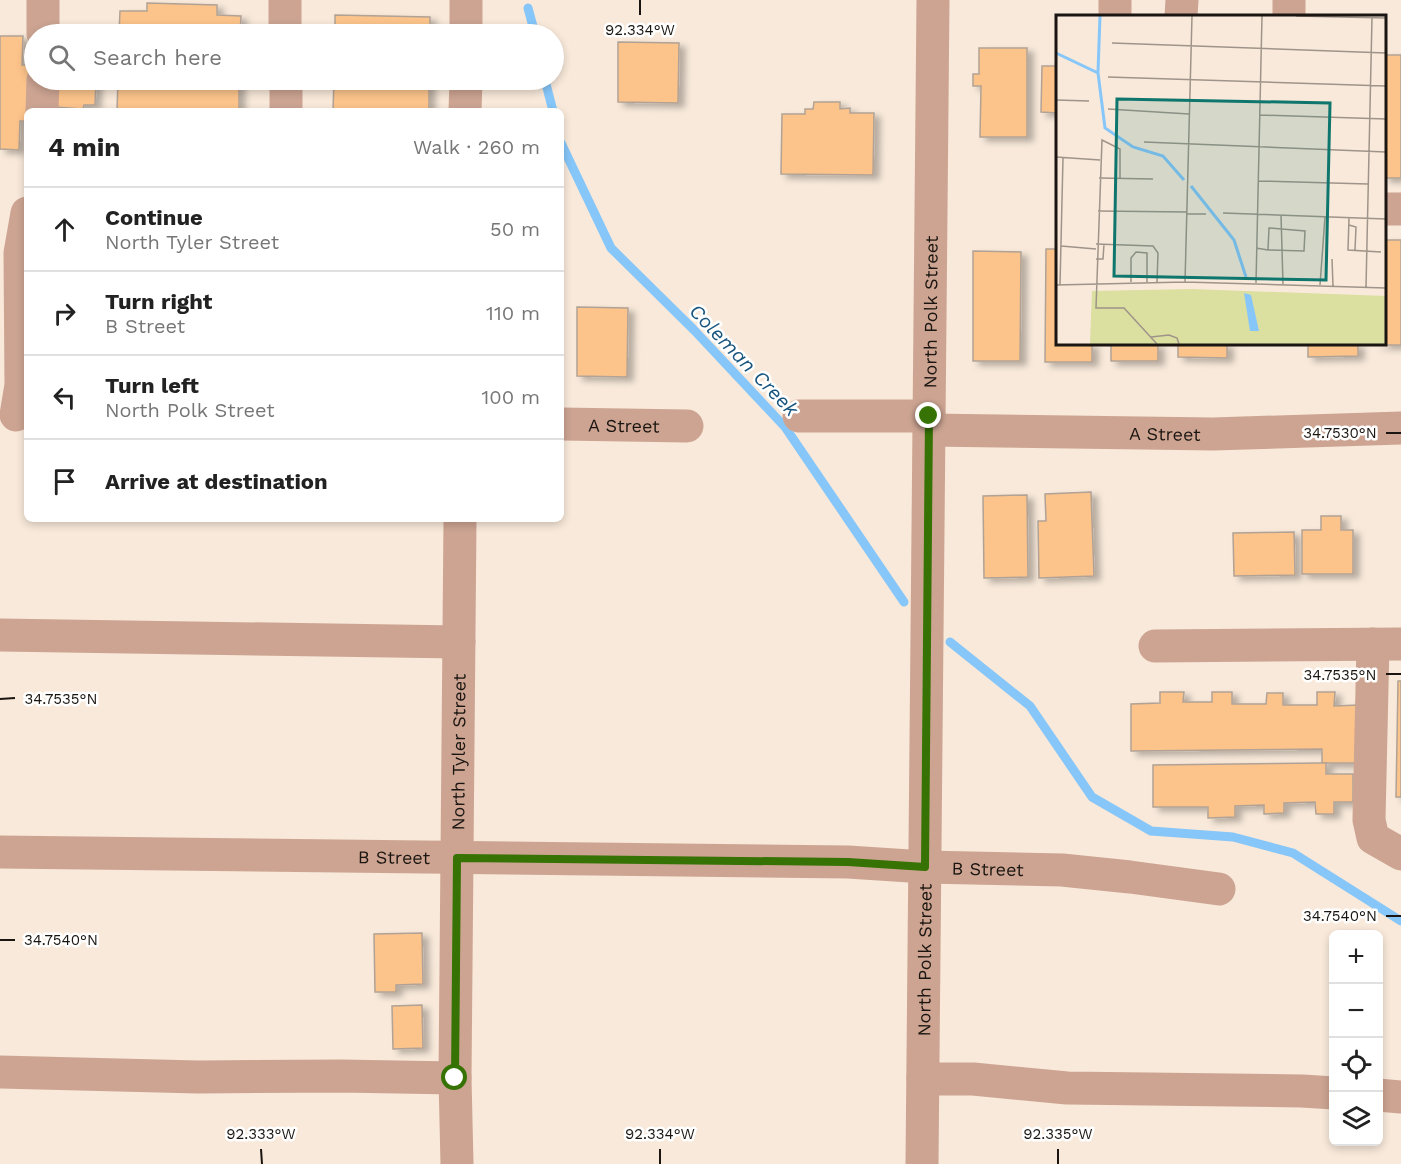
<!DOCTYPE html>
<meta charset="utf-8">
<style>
body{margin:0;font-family:"Work Sans",sans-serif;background:#f2f2f2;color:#222}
.controls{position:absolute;right:18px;bottom:18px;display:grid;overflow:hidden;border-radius:9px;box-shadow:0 3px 9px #0003}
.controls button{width:54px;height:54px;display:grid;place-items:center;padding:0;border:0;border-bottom:2px solid #e0e0e0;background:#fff;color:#222;font:30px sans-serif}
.stop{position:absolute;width:18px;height:18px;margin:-14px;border:4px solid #367204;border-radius:50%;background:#fff}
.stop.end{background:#367204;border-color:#fff;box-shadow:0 2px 6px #0008}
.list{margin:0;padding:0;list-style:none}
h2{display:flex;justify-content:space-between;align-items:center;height:78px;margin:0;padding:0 24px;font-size:26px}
h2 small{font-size:20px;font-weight:400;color:#767676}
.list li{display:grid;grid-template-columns:39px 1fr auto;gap:18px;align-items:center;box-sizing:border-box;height:84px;padding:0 24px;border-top:2px solid #e0e0e0}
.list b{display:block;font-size:22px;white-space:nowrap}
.list p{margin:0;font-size:20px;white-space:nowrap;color:#767676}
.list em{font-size:20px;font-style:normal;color:#767676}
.icon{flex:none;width:33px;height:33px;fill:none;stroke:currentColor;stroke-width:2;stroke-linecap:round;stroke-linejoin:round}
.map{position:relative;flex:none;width:1401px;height:1164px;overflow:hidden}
.search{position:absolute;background:#fff;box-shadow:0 3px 9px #0003;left:24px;top:24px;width:540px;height:66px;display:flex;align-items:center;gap:15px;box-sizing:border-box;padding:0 21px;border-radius:33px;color:#767676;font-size:22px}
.panel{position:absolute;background:#fff;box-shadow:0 3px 9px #0003;left:24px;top:108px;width:540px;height:414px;border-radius:9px}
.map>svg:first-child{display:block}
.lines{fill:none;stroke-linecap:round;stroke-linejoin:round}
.stream{stroke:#86c6f9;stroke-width:9}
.building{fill:#fcc48b;stroke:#b1a295;stroke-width:1.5;filter:url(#shadow)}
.minor{stroke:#cda492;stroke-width:33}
.route{stroke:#367204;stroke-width:8}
.ticks{fill:none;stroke:#1a1510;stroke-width:2}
.labels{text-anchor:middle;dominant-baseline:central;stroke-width:5;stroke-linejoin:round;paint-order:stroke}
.street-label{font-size:18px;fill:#1a1510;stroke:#fff}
.water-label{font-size:20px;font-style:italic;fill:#19567f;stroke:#fff}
.inset-river{fill:none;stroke:#86c6f9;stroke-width:3}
.inset-road{fill:none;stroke:#9f9489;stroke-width:1.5}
.view{fill:#0f766e;fill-opacity:0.15;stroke:#0f766e;stroke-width:3}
.inset-edge{fill:none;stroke:#1a1510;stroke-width:3}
.ticks-label{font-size:15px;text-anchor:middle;fill:#1a1510;stroke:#fff;stroke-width:5;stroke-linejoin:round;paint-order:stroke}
</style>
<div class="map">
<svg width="1401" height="1164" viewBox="0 0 1401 1164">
<defs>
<filter id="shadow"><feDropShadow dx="6" dy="4" stdDeviation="3" flood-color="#0004"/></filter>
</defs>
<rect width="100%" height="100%" fill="#f8e9da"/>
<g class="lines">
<!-- stream -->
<g class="stream">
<polyline points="528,8 535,34"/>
<polyline points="545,80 553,111"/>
<polyline points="561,143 611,248 694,330 785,427 904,602"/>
<polyline points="950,642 1030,706 1092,797 1151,831 1233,837 1293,853 1401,921"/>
</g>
</g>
<!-- building -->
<g class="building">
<polygon points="147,3 217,5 217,15 241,16 240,34 119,34 120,11 147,11"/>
<polygon points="335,15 430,17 430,34 335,34"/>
<polygon points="0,36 23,36 22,65 29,65 27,121 20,121 19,150 0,149"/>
<polygon points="618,42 679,43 678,103 618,102"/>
<polygon points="979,48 1027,48 1027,137 980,137 981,86 973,86 973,74 979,74"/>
<rect x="1384" y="55" width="17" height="123"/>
<polygon points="1042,66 1058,66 1058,113 1041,112"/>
<polygon points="54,80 96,80 95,105 84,105 83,109 53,107"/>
<polygon points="118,80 239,80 239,111 117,111"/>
<polygon points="334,80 429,80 429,111 333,111"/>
<polygon points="814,102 840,102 840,109 850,108 850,113 874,113 873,175 781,174 782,114 805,114 805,109 813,109"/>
<polygon points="1384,240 1401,240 1401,345 1375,345 1384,344"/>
<polygon points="1046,249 1058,249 1058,344 1092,344 1092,362 1045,362"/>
<polygon points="973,251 1021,252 1020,361 973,361"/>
<polygon points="577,307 628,308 627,377 577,376"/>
<rect x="1111" y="344" width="47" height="17"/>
<polygon points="1178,344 1227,344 1227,358 1178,357"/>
<polygon points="1308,344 1358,344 1358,356 1308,357"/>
<polygon points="1091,492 1094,576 1039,578 1038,521 1046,521 1045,494"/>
<polygon points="1027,495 1028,577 984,578 983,496"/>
<polygon points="1321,516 1341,516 1341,530 1353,530 1353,574 1302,574 1302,530 1321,530"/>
<polygon points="1294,532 1295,575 1234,576 1233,533"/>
<polygon points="1398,681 1401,681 1401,797 1396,797"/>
<polygon points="1160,692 1184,692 1183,702 1212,702 1212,692 1232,692 1232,704 1266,704 1267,693 1283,693 1283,705 1317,705 1317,692 1335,692 1334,706 1358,705 1358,763 1322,763 1322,749 1131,751 1131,704 1160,703"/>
<polygon points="1322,763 1326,763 1326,774 1353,774 1353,802 1334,802 1334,814 1316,814 1315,802 1284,803 1284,813 1264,814 1264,805 1235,806 1235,817 1208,818 1208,807 1153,807 1153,765"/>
<polygon points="422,933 423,984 396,985 396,992 375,992 374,934"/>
<polygon points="422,1005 423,1048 393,1049 392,1006"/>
</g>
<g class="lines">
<!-- minor -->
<g class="minor">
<polyline points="285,0 285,34"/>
<polyline points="1289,0 1289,16"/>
<polyline points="1115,16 1115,0"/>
<polyline points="1181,16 1182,0"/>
<polyline points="43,34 43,0"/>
<polyline points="466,34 466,0"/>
<polyline points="286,80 286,111"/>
<polyline points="42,111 43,80"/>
<polyline points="465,111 466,80"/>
<polyline points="1384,209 1401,209"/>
<polyline points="16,415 21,385 20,253 27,213"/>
<polyline points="799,416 929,416"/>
<path id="s1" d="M 561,424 L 687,426"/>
<path id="s2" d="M 929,430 L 1213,434 L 1401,428"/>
<polyline points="0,635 459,642"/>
<polyline points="1373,644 1369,820 1373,838 1401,854"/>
<polyline points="1155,646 1401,644"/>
<path id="s3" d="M 0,852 L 848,862 L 925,867 L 1062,870 L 1130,877 L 1219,889"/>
<polyline points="0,1072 198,1077 341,1076 455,1078"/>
<polyline points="923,1077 931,1079 973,1079 1067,1088 1302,1091 1334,1093"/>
<polyline points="1378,1095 1401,1097"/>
<path id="s4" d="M 457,1164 L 455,1078 L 460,519"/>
<path id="s5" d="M 922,1164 L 933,0"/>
</g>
</g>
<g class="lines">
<!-- route -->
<polyline class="route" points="455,1078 457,858 848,862 925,867 929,416"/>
</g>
<!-- ticks -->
<path class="ticks" d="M 640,0 L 640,15M 1386,433 L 1401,433M 1386,674 L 1401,674M 0,699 L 15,698M 1386,916 L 1401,916M 0,940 L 15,940M 261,1149 L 262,1164M 660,1149 L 660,1164M 1058,1149 L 1058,1164"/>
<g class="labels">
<!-- street labels -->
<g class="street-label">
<text stroke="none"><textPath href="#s5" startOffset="852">North Polk Street</textPath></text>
<text stroke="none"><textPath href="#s1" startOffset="63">A Street</textPath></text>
<text stroke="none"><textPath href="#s2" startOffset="236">A Street</textPath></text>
<text stroke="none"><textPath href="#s4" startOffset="412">North Tyler Street</textPath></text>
<text stroke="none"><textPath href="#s3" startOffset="394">B Street</textPath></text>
<text stroke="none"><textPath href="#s3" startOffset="988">B Street</textPath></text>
<text stroke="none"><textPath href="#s5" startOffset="204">North Polk Street</textPath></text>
</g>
<!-- water labels -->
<g class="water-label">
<text transform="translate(744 360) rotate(46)">Coleman Creek</text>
</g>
</g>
<!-- overview -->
<g transform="translate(1056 15)">
<rect width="330" height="330" fill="#f8e9da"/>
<path d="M 135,274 L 330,281 L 330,329 L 34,329 L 36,276 Z" fill="#dbdfa0"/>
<path d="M 188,278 L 195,280 L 203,316 L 194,316 Z" fill="#86c6f9"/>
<path class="inset-river" d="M 0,38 L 42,58 L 49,113 L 77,132 L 107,141 L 128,165M 42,57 L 44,1M 135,171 L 178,225 L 190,262"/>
<path class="inset-road" d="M 240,1 L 330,3M 56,28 L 330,38M 52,62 L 330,71M 0,85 L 33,86M 52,94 L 133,99M 204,100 L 330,104M 88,127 L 330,137M 0,142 L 44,145M 43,163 L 97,164M 64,163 L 64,134 L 46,125 L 40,293 L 68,293 L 101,329M 203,166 L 312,169M 42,196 L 131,197M 167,198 L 330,204M 131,199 L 150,199M 225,200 L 227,269M 293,203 L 292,235 L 325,237M 293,210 L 300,212 L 299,235M 40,229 L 97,231 L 102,238 L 101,267M 5,231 L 40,234M 200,233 L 212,235 L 248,236 L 249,216 L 213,213 L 212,235M 40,244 L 47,244 L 48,229M 276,244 L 277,271M 75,267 L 75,243 L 80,237 L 91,238 L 91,267M 129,267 L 136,1M 200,268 L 206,1M 0,270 L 129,267 L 330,273M 4,270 L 7,143M 264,270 L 269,202M 310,272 L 316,3M 95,322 L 113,320 L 121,323 L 123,329"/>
<path class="view" d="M 61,84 L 274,88 L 270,265 L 58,261 Z"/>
<rect width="330" height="330" class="inset-edge"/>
</g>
<g class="ticks-label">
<text x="640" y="35">92.334°W</text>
<text x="1340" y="438">34.7530°N</text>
<text x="1340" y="680">34.7535°N</text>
<text x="61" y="704">34.7535°N</text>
<text x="1340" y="921">34.7540°N</text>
<text x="61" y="945">34.7540°N</text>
<text x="261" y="1139">92.333°W</text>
<text x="660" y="1139">92.334°W</text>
<text x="1058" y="1139">92.335°W</text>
</g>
</svg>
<div class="controls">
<button>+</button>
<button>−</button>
<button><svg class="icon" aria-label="locate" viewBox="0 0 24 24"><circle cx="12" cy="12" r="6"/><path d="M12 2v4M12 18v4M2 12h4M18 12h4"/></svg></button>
<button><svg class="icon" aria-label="layers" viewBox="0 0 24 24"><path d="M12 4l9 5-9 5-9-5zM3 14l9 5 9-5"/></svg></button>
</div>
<div class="stop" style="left:455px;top:1078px"></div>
<div class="stop end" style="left:929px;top:416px"></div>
<div class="search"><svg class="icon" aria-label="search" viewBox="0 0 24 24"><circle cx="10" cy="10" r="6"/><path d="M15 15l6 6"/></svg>Search here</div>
<section class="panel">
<h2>4 min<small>Walk · 260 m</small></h2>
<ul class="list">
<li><svg class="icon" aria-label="ahead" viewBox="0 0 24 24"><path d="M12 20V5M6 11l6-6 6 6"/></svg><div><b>Continue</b><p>North Tyler Street</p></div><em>50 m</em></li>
<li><svg class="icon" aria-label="right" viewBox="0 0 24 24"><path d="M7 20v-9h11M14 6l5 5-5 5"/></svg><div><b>Turn right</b><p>B Street</p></div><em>110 m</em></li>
<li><svg class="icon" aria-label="left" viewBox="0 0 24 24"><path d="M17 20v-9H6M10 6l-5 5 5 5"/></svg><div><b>Turn left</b><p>North Polk Street</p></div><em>100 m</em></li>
<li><svg class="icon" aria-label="arrive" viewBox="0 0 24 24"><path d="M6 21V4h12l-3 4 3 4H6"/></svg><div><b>Arrive at destination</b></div></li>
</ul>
</section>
</div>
